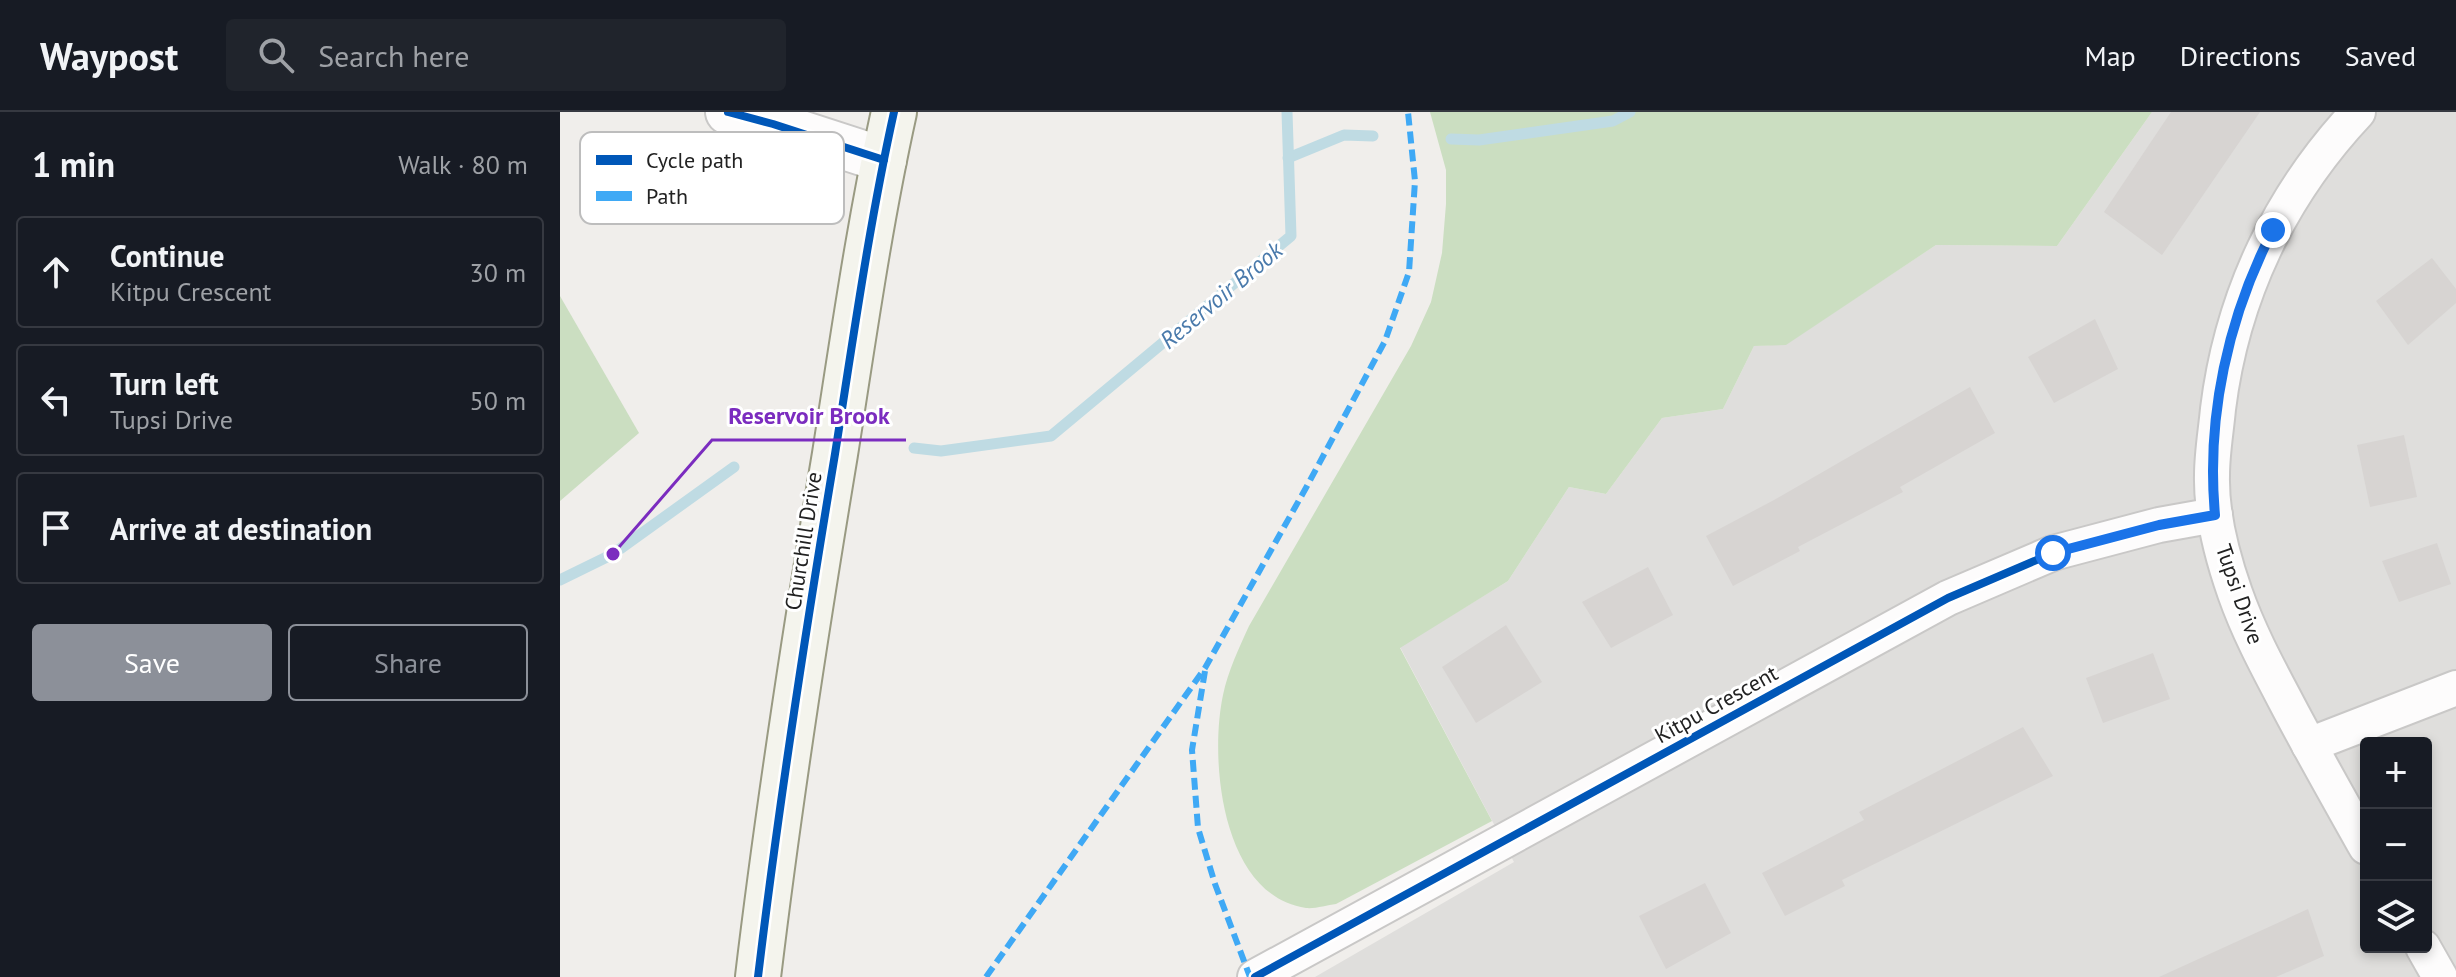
<!DOCTYPE html>
<meta charset="utf-8">
<style>
body{margin:0;font-family:"PT Sans",sans-serif;background:#20242c;color:#f1f3f6}
.controls{position:absolute;right:24px;bottom:24px;display:grid;overflow:hidden;border-radius:8px;box-shadow:0 4px 12px #0003}
.controls button{width:72px;height:72px;display:grid;place-items:center;padding:0;border:0;border-bottom:2px solid #363941;background:#171b24;color:#f1f3f6;font:40px sans-serif}
.stop{position:absolute;width:24px;height:24px;margin:-18px;border:6px solid #1a73e8;border-radius:50%;background:#fff}
.stop.end{background:#1a73e8;border-color:#fff;box-shadow:0 2px 8px #0008}
.list{margin:0;padding:0;list-style:none}
h2{display:flex;justify-content:space-between;align-items:center;height:104px;margin:0;padding:0 32px;font-size:34px}
h2 small{font-size:26px;font-weight:400;color:#9ea1a6}
.list li{display:grid;grid-template-columns:52px 1fr auto;gap:24px;align-items:center;box-sizing:border-box;height:112px;margin:0 16px 16px;padding:0 16px;border:2px solid #363941;border-radius:8px}
.list b{display:block;font-size:30px;white-space:nowrap}
.list p{margin:0;font-size:26px;white-space:nowrap;color:#9ea1a6}
.list em{font-size:26px;font-style:normal;color:#9ea1a6}
.actions{display:flex;gap:16px;padding:24px 32px}
.actions a{flex:1;padding:18px 0;border:2px solid #8c9099;border-radius:8px;text-align:center;font-size:28px;color:#8c9099}
.actions .main{background:#8c9099;color:#fff}
.icon{flex:none;width:44px;height:44px;fill:none;stroke:currentColor;stroke-width:2;stroke-linecap:round;stroke-linejoin:round}
.map{position:relative;flex:none;width:1896px;height:865px;overflow:hidden}
header{display:flex;align-items:center;gap:48px;box-sizing:border-box;height:112px;padding:0 40px;background:#171b24;border-bottom:2px solid #363941}
header strong{font-size:38px}
nav{display:flex;gap:44px;margin-inline-start:auto;font-size:28px}
.search{width:560px;height:72px;background:#20242c;display:flex;align-items:center;gap:20px;box-sizing:border-box;padding:0 28px;border-radius:8px;color:#9ea1a6;font-size:30px}
main{display:flex}
aside{flex:1;background:#171b24}
.map>svg:first-child{display:block}
.residential{fill:#dfdedc;fill-rule:evenodd}
.forest{fill:#cbdec1}
.lines{fill:none;stroke-linecap:round;stroke-linejoin:round}
.stream{stroke:#bfdbe3;stroke-width:11}
.building{fill:#d7d4d2}
.minor-casing{stroke:#c9c8c7;stroke-width:38}
.tertiary-casing{stroke:#c9c8c7;stroke-width:48}
.secondary-casing{stroke:#999a82;stroke-width:48}
.minor{stroke:#fdfcfc;stroke-width:34}
.tertiary{stroke:#fdfcfc;stroke-width:44}
.secondary{stroke:#f4f4ed;stroke-width:44}
.quiet{stroke:#3fa9f5;stroke-width:6;stroke-dasharray:12 6;stroke-linecap:butt}
.cycleway-casing{stroke:#fff;stroke-width:13}
.cycleway{stroke:#0057b8;stroke-width:8}
.route{stroke:#1a73e8;stroke-width:10}
.labels{text-anchor:middle;dominant-baseline:central;stroke-width:6;stroke-linejoin:round;paint-order:stroke}
.street-label{font-size:22px;fill:#222;stroke:#fff}
.water-label{font-size:24px;font-style:italic;fill:#4a7aab;stroke:#fff}
.key{fill:#fff;stroke:#bdbdbd;stroke-width:2}
.key-label{font-size:22px;fill:#222}
.leader{fill:none;stroke:#7b2cbf;stroke-width:3}
.callout-dot{fill:#7b2cbf;stroke:#fff;stroke-width:3}
.callout-label{font-size:24px;text-anchor:middle;font-weight:bold;fill:#7b2cbf;stroke:#fff;stroke-width:6;stroke-linejoin:round;paint-order:stroke}
</style>
<header>
<strong>Waypost</strong>
<div class="search"><svg class="icon" aria-label="search" viewBox="0 0 24 24"><circle cx="10" cy="10" r="6"/><path d="M15 15l6 6"/></svg>Search here</div>
<nav><a>Map</a><a>Directions</a><a>Saved</a></nav>
</header>
<main>
<aside>
<h2>1 min<small>Walk · 80 m</small></h2>
<ul class="list">
<li><svg class="icon" aria-label="ahead" viewBox="0 0 24 24"><path d="M12 20V5M6 11l6-6 6 6"/></svg><div><b>Continue</b><p>Kitpu Crescent</p></div><em>30 m</em></li>
<li><svg class="icon" aria-label="left" viewBox="0 0 24 24"><path d="M17 20v-9H6M10 6l-5 5 5 5"/></svg><div><b>Turn left</b><p>Tupsi Drive</p></div><em>50 m</em></li>
<li><svg class="icon" aria-label="arrive" viewBox="0 0 24 24"><path d="M6 21V4h12l-3 4 3 4H6"/></svg><div><b>Arrive at destination</b></div></li>
</ul>
<div class="actions"><a class="main">Save</a><a>Share</a></div>
</aside>
<div class="map">
<svg width="1896" height="865" viewBox="0 0 1896 865">
<rect width="100%" height="100%" fill="#f0eeeb"/>
<!-- residential -->
<path class="residential" d="M 1592,0 L 1896,0 L 1896,865 L 755,865 L 954,750 L 840,535 L 948,469 L 1009,375 L 1046,382 L 1102,306 L 1163,297 L 1194,234 L 1226,232 L 1376,133 L 1497,134 ZM 1806,631 L 1866,631 L 1866,835 L 1806,835 Z"/>
<!-- forest -->
<g class="forest">
<path d="M 870,0 L 1592,0 L 1497,134 L 1376,133 L 1226,233 L 1194,234 L 1163,297 L 1102,306 L 1046,382 L 1009,375 L 948,469 L 840,536 L 932,709 L 776,792 C 767,793 755,797 746,796 C 662,784 649,649 663,583 C 668,559 679,536 689,514 L 851,234 L 871,190 L 882,141 L 886,92 L 886,58 Z"/>
<polygon points="0,184 79,321 0,389"/>
</g>
<g class="lines">
<!-- stream -->
<g class="stream">
<polyline points="891,27 919,28 1053,9 1070,0"/>
<polyline points="728,46 784,23 813,24"/>
<polyline points="354,336 381,339 491,324 731,124 727,0"/>
<polyline points="0,468 53,442 174,355"/>
</g>
</g>
<!-- building -->
<g class="building">
<polygon points="1611,0 1700,0 1602,143 1544,100"/>
<polygon points="1872,146 1896,177 1896,191 1848,233 1816,189"/>
<polygon points="1535,207 1558,257 1494,291 1468,245"/>
<polygon points="1410,275 1435,321 1340,375 1343,380 1238,435 1240,439 1173,474 1146,424 1214,388"/>
<polygon points="1844,323 1857,385 1810,395 1797,333"/>
<polygon points="1877,431 1891,472 1839,490 1822,449"/>
<polygon points="1088,455 1113,503 1051,536 1022,490"/>
<polygon points="946,513 982,570 916,611 882,555"/>
<polygon points="1593,541 1610,587 1543,611 1526,566"/>
<polygon points="1463,615 1493,664 1282,768 1285,774 1225,804 1202,761 1304,708 1299,700"/>
<polygon points="1145,771 1171,821 1106,857 1079,804"/>
<polygon points="1748,797 1764,844 1716,865 1599,865"/>
</g>
<g class="lines">
<!-- minor casing -->
<g class="minor-casing">
<g id="minor">
<path d="M 1798,0 C 1720,83 1672,184 1658,297 C 1656,319 1652,341 1652,363 C 1651,402 1662,444 1675,481 C 1688,518 1706,552 1724,586 C 1750,636 1778,685 1806,735"/>
<polyline points="1749,633 1896,576"/>
<polyline points="1863,835 1880,865"/>
<polyline points="695,865 1388,486 1493,441 1599,413 1655,403"/>
</g>
</g>
<!-- tertiary casing -->
<g class="tertiary-casing">
<polyline id="tertiary" points="168,0 213,12 324,48"/>
</g>
<!-- secondary casing -->
<g class="secondary-casing">
<path id="secondary" d="M 198,865 C 219,690 246,516 275,342 C 293,228 309,113 334,0"/>
</g>
<!-- minor -->
<use href="#minor" class="minor"/>
<!-- tertiary -->
<use href="#tertiary" class="tertiary"/>
<!-- secondary -->
<use href="#secondary" class="secondary"/>
<!-- quiet -->
<g class="quiet">
<polyline points="645,559 632,638 638,716 655,772 690,865"/>
<polyline points="426,865 645,556 747,374 825,229 849,160 855,69 848,0"/>
</g>
<!-- cycleway casing -->
<g class="cycleway-casing">
<g id="cycleway">
<polyline points="168,0 213,12 324,48"/>
<path d="M 198,865 C 219,690 246,516 275,342 C 293,228 309,113 334,0"/>
<polyline points="695,865 1388,486 1493,441 1599,413 1655,403"/>
</g>
</g>
<!-- cycleway -->
<use href="#cycleway" class="cycleway"/>
</g>
<g class="lines">
<!-- route -->
<path class="route" d="M 1493,441 L 1599,413 L 1655,403 C 1646,305 1668,205 1713,118"/>
</g>
<g class="labels">
<!-- street labels -->
<g class="street-label">
<text transform="translate(243 429) rotate(-81)">Churchill Drive</text>
<text transform="translate(1680 482) rotate(71)">Tupsi Drive</text>
<text transform="translate(1156 592) rotate(-29)">Kitpu Crescent</text>
</g>
<!-- water labels -->
<g class="water-label">
<text transform="translate(661 183) rotate(-40)">Reservoir Brook</text>
</g>
</g>
<!-- legend -->
<rect x="20" y="20" width="264" height="92" rx="12" class="key"/>
<rect x="36" y="43" width="36" height="10" fill="#0057b8"/>
<rect x="36" y="79" width="36" height="10" fill="#3fa9f5"/>
<g class="key-label">
<text x="86" y="56">Cycle path</text>
<text x="86" y="92">Path</text>
</g>
<!-- callouts -->
<path class="leader" d="M53 442L152 328H346"/>
<circle class="callout-dot" cx="53" cy="442" r="8"/>
<g class="callout-label">
<text x="249" y="312">Reservoir Brook</text>
</g>
</svg>
<div class="controls">
<button>+</button>
<button>−</button>
<button><svg class="icon" aria-label="layers" viewBox="0 0 24 24"><path d="M12 4l9 5-9 5-9-5zM3 14l9 5 9-5"/></svg></button>
</div>
<div class="stop" style="left:1493px;top:441px"></div>
<div class="stop end" style="left:1713px;top:118px"></div>
</div>
</main>
